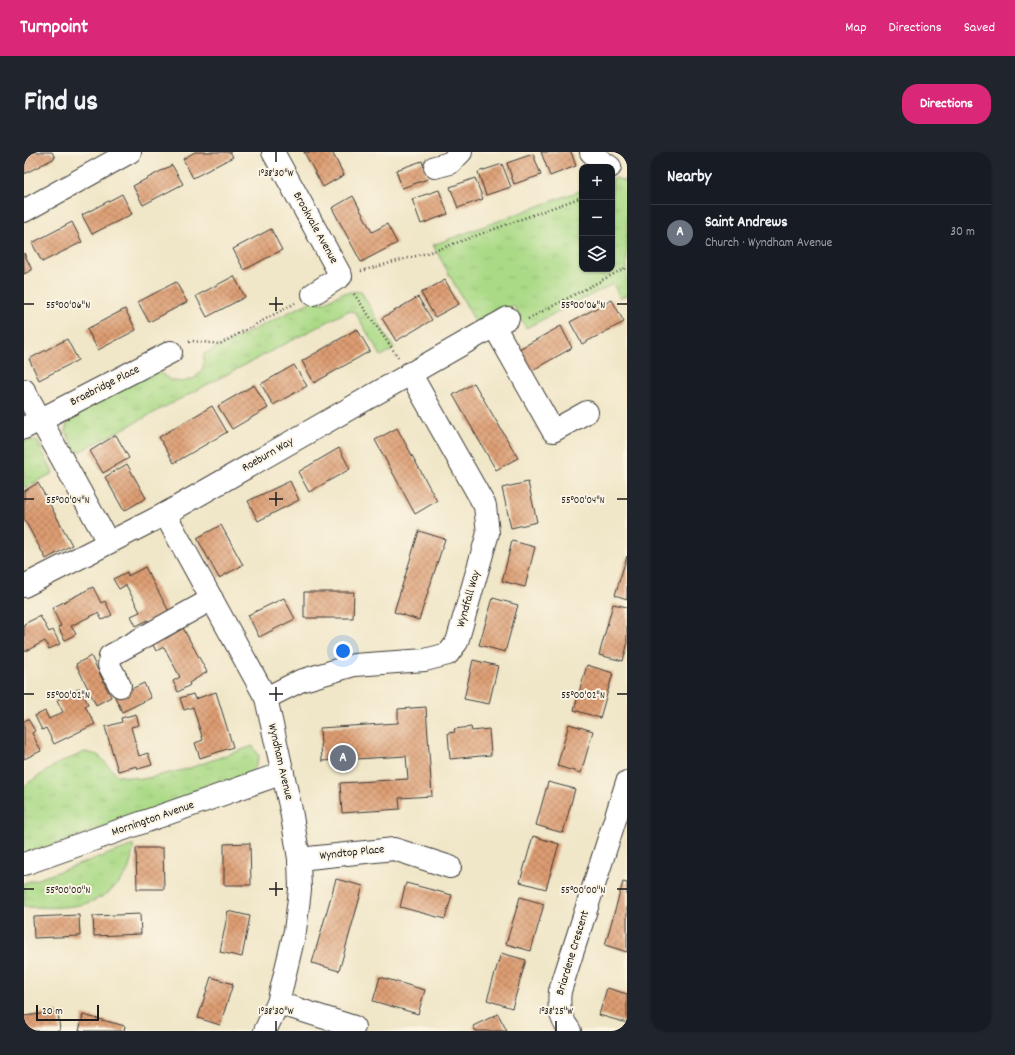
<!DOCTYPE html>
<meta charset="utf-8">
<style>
body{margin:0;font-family:Dekko,sans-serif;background:#20242c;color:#f1f3f6}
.controls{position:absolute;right:12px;top:12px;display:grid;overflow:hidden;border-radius:8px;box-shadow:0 1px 3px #0004}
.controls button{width:36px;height:36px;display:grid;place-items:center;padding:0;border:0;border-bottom:1px solid #363941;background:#171b24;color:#f1f3f6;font:20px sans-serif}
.scale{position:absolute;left:12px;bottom:10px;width:63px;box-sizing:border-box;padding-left:4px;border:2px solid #1c1c1c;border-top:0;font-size:11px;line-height:14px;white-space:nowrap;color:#1c1c1c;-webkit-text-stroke:3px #fcf5e5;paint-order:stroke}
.you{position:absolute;left:319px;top:499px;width:14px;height:14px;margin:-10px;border:3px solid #fff;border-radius:50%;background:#1a73e8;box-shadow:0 0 0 6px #1a73e833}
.badge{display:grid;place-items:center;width:26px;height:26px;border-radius:50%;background:#db2777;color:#fff;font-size:13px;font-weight:700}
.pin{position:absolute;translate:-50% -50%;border:2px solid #fff;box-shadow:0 1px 4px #0006}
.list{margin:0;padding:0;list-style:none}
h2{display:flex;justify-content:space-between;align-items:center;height:52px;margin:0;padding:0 16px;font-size:17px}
h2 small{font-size:13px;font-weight:400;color:#9ea1a6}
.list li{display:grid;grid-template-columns:26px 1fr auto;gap:12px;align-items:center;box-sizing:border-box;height:56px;padding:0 16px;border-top:1px solid #363941}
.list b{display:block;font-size:15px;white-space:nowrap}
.list p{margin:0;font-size:13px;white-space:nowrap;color:#9ea1a6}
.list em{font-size:13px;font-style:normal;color:#9ea1a6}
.icon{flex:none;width:22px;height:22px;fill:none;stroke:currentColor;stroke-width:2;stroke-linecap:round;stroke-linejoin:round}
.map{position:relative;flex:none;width:603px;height:879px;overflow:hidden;border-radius:16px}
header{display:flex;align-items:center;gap:24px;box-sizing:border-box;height:56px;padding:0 20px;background:#db2777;color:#fff}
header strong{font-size:19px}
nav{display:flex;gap:22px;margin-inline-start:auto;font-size:14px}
.intro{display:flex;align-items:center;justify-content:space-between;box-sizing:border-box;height:96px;padding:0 24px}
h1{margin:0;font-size:28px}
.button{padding:10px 18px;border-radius:16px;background:#db2777;color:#fff;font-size:14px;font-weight:700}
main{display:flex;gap:24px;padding:0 24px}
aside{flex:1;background:#171b24;border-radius:16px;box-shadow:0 1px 3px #0004}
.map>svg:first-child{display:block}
.grass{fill:url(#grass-tufts);stroke:#647b52}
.building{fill:url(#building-cross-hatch)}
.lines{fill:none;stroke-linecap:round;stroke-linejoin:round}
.minor-casing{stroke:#3c3a36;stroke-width:24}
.path{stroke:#3c3a36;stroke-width:2.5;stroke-dasharray:1 3;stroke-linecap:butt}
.minor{stroke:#fff;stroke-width:22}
.ticks{fill:none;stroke:#1c1c1c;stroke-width:1.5}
.labels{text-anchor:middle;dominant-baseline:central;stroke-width:4;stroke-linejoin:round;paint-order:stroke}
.street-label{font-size:12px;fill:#1c1c1c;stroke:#fcf5e5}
.ticks-label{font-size:10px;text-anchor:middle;fill:#1c1c1c;stroke:#fcf5e5;stroke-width:4;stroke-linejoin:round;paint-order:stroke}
</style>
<header>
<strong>Turnpoint</strong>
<nav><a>Map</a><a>Directions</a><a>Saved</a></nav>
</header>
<div class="intro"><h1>Find us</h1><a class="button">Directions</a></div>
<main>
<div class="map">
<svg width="603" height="879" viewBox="0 0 603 879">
<defs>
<pattern id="grass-tufts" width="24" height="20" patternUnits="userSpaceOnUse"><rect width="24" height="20" fill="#abda87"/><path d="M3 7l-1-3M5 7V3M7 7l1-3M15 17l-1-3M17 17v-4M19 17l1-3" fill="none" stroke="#93ba74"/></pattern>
<pattern id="building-cross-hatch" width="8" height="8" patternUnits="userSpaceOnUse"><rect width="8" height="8" fill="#dd9d72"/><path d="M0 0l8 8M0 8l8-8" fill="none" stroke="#b27f5d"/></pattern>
</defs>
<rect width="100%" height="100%" fill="#fcf5e5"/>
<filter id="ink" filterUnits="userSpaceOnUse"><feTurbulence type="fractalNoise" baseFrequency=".025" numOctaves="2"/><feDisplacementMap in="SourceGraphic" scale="8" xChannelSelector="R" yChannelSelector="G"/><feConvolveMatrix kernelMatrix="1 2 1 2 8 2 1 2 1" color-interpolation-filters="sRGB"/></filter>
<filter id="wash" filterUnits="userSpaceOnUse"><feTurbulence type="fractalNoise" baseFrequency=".012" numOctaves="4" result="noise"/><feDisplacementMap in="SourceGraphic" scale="16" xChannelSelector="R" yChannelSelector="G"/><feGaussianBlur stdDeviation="0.9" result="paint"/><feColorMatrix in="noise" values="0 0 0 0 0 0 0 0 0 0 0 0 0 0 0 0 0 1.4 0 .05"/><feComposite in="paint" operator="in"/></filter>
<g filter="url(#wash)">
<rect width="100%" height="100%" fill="#f0e6c8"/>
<!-- grass -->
<g class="grass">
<polygon points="592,26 603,30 603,143 596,146 589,132 502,176 489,153 453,173 409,93 558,38 558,117 588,117 588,27"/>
<polygon points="337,139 370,197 357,204 331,160 324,159 53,301 41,278 47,262 134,219 146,228 158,230 171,226 179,216 180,202 288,149 300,151 318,141"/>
<polygon points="13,288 29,321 0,336 0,289"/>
<polygon points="229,594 235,604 229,621 0,704 0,634 33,612 61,600 74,603 93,623 119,627 163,617"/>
<path d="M 110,693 C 108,701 107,713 103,720 C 79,759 40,756 0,755 L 0,731 L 14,727 Z"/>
</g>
<g id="blocks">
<!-- building -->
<g class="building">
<polygon points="0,0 28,0 31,6 0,22"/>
<polygon points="171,0 206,0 209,5 169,26 159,7"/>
<polygon points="280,0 308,0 320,23 299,35"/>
<polygon points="517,0 547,0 552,14 526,24"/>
<polygon points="509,2 517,23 490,32 483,11"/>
<polygon points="398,9 404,27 378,36 372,18"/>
<polygon points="478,12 487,35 462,43 454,20"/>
<polygon points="148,13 159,32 119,53 109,34"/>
<polygon points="451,26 459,47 434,56 426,35"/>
<polygon points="415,38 424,62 397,72 388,47"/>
<polygon points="98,42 108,62 68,82 58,63"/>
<polygon points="329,44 348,80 363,72 373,91 337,110 308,56"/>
<polygon points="48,70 58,90 18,110 8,91"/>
<polygon points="247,77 258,98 220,118 209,97"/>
<polygon points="0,101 8,118 0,122"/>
<polygon points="210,124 221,145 183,165 172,144"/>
<polygon points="421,128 435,152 411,165 397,141"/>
<polygon points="152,130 163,150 125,170 114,150"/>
<polygon points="394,145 408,168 372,189 358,166"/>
<polygon points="588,148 600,170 558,192 546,170"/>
<polygon points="101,157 112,178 74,198 63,177"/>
<polygon points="537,174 548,196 507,219 495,197"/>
<polygon points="333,177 346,199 290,231 278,209"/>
<polygon points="43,187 54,208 15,228 5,207"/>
<polygon points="270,213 283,234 249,253 237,232"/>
<polygon points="450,231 494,306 472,318 429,243"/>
<polygon points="230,233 244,256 208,277 194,254"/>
<polygon points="188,254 203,280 150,311 135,285"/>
<polygon points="373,276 413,349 391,362 351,288"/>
<polygon points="92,283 105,306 79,321 66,299"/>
<polygon points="315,296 326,317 285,340 274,320"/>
<polygon points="103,312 122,346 100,359 81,325"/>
<polygon points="266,329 275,348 234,369 224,349"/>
<polygon points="504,330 513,370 487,376 478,336"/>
<polygon points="14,331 48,393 22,407 0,367 0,339"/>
<polygon points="197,373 219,413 195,426 173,386"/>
<polygon points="395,379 421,387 395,468 370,460"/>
<polygon points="488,389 511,395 501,435 478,429"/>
<polygon points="603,404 603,447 591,443"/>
<polygon points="121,415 147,463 127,473 124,468 112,474 107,464 116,460 102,433 95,437 89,427 103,420 104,424"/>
<polygon points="69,435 77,451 81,449 88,463 78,468 74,461 61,467 47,474 52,482 41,488 34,475 37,474 28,456"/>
<polygon points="280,440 330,440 329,466 280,466"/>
<polygon points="260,446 271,467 235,485 224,463"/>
<polygon points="469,446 494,453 481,500 455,493"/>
<polygon points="589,452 603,455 603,494 599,509 575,503"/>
<polygon points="16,464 25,480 29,478 36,492 25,497 21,489 0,500 0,472"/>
<polygon points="159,476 183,520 165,531 166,533 154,540 149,529 156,525 140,495 132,499 127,489 139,483 141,487"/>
<polygon points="67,504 87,545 72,553 52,512"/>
<polygon points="449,508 474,514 465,552 440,547"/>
<polygon points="563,513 589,521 576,566 550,558"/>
<polygon points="120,531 127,546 98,560 91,545"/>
<polygon points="56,536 64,552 61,554 71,572 30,592 22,576 18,578 11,564 21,559 25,567 39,560 33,548"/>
<polygon points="192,540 209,595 176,606 171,591 179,588 169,555 160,558 156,546 169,542 171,547"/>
<polygon points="402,555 408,644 375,646 376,657 318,661 316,631 384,627 382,604 298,609 296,576 374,571 374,557"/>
<polygon points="112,562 115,573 107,575 115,604 124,601 128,613 114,617 113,614 94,619 81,575 98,570 97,566"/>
<polygon points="4,567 11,579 8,581 17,599 0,607 0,569"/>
<polygon points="545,572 569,579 557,621 533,614"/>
<polygon points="447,575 448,579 465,577 467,603 426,607 424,581 431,580 430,577"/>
<polygon points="524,630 551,637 539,681 512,673"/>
<polygon points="509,684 535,692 522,737 496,730"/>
<polygon points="226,691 227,733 200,733 200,692"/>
<polygon points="112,696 139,696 140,737 113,737"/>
<polygon points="312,727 339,734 315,819 288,811"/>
<polygon points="599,730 603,731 603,800 581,793"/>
<polygon points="382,731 428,743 421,767 376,755"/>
<polygon points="496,745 520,752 507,799 482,792"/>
<polygon points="204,759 226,764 218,805 196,800"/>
<polygon points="116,762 117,782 70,784 69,764"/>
<polygon points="55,763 56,784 10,786 9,765"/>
<polygon points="477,801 502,808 488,856 463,848"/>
<polygon points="187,825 209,832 196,873 174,866"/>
<polygon points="356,825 401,838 394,862 349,849"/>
<polygon points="583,836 603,842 603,871 575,863"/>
<polygon points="34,860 36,879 0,879 0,864"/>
<polygon points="474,862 483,879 452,879 449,874"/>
<polygon points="59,863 101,874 100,879 55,879"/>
</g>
</g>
</g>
<g filter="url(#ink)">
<use href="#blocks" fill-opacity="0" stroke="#3c3a36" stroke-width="1"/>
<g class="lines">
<!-- minor casing -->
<g class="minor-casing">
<g id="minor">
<polyline points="249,0 317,124 289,142"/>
<polyline points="567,0 577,9 586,15"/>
<polyline points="411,15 426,11 437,0"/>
<polyline points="0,59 106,0"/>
<polyline points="470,174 529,279 563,260"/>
<polyline points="0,238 84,390"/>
<polyline points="0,276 147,200"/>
<polyline points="141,362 242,546 267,658 275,707 276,738 271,779 254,851 241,879"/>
<polyline points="0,434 141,362 484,166"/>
<polyline points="96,534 85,513 86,504 188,447"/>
<polyline points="242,546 276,529 330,513 401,508 424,502 433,490 464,381 461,354 386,221"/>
<polyline points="275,707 370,697 426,715"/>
<polyline points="0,712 259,621"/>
<polyline points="254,851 330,875"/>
<path d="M 546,879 C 536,866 534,855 536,839 L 603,630"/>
</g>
</g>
<!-- path -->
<g class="path">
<polyline points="337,119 410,99 558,45"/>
<polyline points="330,142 374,205"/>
<polyline points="504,167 603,115"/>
<polyline points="165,190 168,189 196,192 271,151"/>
</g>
<!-- minor -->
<use href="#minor" class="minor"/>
</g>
</g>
<!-- ticks -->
<path class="ticks" d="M 252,0 L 252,10M 252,145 L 252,159M 0,152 L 10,152M 245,152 L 259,152M 593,152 L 603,152M 252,340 L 252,354M 0,347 L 10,347M 245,347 L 259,347M 593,347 L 603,347M 252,535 L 252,549M 0,542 L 10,542M 245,542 L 259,542M 593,542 L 603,542M 252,730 L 252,744M 0,737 L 10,737M 245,737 L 259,737M 593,737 L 603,737M 252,869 L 252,879M 532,869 L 532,879"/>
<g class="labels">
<!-- street labels -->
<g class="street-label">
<text transform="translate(291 76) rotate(61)">Brookvale Avenue</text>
<text transform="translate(81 234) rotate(-27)">Braebridge Place</text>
<text transform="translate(244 303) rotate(-30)">Roeburn Way</text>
<text transform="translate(445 447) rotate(-74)">Wyndfall Way</text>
<text transform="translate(256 610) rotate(77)">Wyndham Avenue</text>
<text transform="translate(129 667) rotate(-19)">Mornington Avenue</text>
<text transform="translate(328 701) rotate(-6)">Wyndtop Place</text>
<text transform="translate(549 801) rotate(-73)">Briardene Crescent</text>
</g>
</g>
<g class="ticks-label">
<text x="252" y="24">1°38'30"W</text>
<text x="44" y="156">55°00'06"N</text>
<text x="559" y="156">55°00'06"N</text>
<text x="44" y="351">55°00'04"N</text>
<text x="559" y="351">55°00'04"N</text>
<text x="44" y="546">55°00'02"N</text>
<text x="559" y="546">55°00'02"N</text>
<text x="44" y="741">55°00'00"N</text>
<text x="559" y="741">55°00'00"N</text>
<text x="252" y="862">1°38'30"W</text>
<text x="532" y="862">1°38'25"W</text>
</g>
</svg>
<div class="controls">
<button>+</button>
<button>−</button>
<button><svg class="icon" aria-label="layers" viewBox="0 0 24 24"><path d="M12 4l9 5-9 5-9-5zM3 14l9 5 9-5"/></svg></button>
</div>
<div class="scale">20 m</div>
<div class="you"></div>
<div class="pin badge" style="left:319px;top:606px;background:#6b7280">A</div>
</div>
<aside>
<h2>Nearby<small></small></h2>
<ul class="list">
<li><span class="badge" style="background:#6b7280">A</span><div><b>Saint Andrews</b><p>Church · Wyndham Avenue</p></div><em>30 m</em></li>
</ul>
</aside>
</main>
